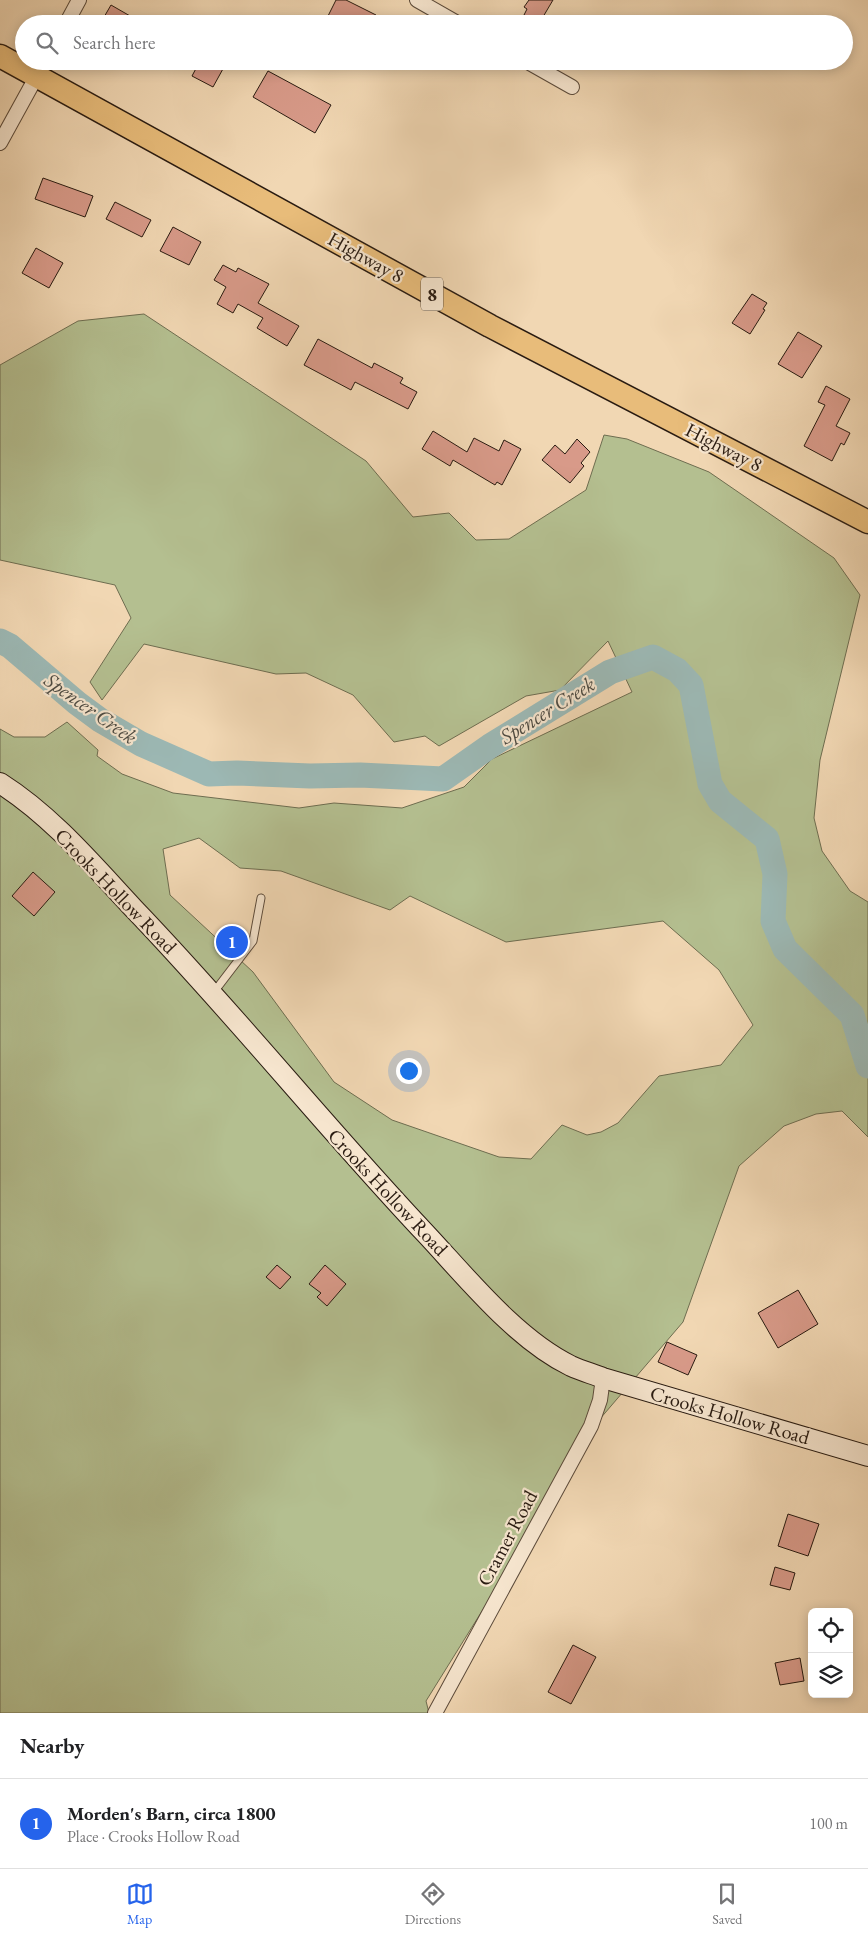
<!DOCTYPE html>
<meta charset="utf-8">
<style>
body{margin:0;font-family:"EB Garamond",serif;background:#f2f2f2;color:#202124}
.controls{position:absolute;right:15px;bottom:15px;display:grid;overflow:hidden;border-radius:8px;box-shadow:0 2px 12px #0003}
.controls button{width:45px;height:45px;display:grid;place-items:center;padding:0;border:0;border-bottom:1px solid #e0e0e0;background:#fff;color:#202124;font:25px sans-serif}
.you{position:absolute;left:408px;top:1070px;width:18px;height:18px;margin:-12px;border:4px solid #fff;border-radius:50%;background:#1a73e8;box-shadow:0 0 0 8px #1a73e833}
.badge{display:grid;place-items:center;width:32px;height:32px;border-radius:50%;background:#2563eb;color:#fff;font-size:16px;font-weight:700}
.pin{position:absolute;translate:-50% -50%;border:2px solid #fff;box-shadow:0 1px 5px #0006}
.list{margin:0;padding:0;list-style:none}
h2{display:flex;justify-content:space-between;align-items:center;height:65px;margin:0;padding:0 20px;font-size:21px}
h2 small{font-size:16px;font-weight:400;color:#757577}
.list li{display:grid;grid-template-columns:32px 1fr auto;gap:15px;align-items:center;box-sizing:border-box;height:90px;padding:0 20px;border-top:1px solid #e0e0e0}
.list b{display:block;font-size:19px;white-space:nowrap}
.list p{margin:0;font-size:16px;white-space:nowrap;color:#757577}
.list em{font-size:16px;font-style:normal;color:#757577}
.icon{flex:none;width:28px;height:28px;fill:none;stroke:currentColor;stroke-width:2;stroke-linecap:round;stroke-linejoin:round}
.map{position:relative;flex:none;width:868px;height:1713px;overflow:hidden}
.search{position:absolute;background:#fff;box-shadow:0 2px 12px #0003;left:15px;right:15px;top:15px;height:55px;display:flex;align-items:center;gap:12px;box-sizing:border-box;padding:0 18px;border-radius:28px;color:#757577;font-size:19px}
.sheet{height:155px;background:#fff}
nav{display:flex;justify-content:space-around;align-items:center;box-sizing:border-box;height:70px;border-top:1px solid #e0e0e0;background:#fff;font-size:14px;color:#757577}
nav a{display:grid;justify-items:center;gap:2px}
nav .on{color:#2563eb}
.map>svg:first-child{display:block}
.green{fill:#b4bf90;stroke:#6e6d50;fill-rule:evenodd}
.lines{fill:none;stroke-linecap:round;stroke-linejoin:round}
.river{stroke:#9cb8b4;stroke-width:25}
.building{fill:#d89a89;stroke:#291b11}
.lane-casing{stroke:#5b4a3a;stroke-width:9}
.street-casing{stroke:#5b4a3a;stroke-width:16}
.secondary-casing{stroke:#291b11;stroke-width:22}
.primary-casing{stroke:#291b11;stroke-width:25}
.lane{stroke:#f6e5ce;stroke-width:7}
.street{stroke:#f6e5ce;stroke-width:14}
.secondary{stroke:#f6e5ce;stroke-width:20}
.primary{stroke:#e8bc7a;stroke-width:22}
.labels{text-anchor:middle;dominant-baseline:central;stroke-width:4.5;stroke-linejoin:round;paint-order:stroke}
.shield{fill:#f6e5ce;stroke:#66584a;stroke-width:1}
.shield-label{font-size:19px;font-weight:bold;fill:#291b11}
.street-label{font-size:20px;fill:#291b11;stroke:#f6e5ce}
.water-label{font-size:21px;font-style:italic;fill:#4c4a42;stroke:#f6e5ce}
</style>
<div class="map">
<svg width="868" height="1713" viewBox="0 0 868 1713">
<rect width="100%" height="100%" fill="#f1d7b3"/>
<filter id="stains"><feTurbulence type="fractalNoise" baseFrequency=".004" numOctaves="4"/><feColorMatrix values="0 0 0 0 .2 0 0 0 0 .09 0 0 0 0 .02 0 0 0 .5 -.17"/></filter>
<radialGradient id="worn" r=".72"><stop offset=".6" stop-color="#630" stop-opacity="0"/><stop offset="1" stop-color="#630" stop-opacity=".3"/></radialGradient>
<!-- green -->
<path class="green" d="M 144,314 L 366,461 L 413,517 L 449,513 L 476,540 L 509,539 L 586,490 L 604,435 L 627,439 L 709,472 L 834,558 L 860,595 L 820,760 L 814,818 L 822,851 L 850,891 L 868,902 L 868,1137 L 842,1111 L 816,1114 L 784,1126 L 739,1166 L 683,1322 L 569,1455 L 530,1534 L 426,1701 L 429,1713 L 0,1713 L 0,729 L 14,737 L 45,737 L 67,722 L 98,750 L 97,756 L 122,774 L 173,793 L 299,808 L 334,803 L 402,808 L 464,787 L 492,759 L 632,692 L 608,641 L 560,690 L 526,696 L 439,746 L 425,736 L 394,742 L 353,695 L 306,673 L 276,674 L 144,644 L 102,700 L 90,682 L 131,618 L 115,585 L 0,560 L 0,365 L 78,321 ZM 199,838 L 240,868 L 281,871 L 390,910 L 410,896 L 506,942 L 663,921 L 719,970 L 753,1025 L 721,1065 L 659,1076 L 618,1123 L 601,1132 L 587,1135 L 562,1125 L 531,1159 L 499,1157 L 392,1120 L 334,1082 L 253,972 L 170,895 L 163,849 Z"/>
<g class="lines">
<!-- river -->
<polyline class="river" points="0,641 10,646 77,703 100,720 141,744 209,774 237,773 310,776 360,775 443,779 490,746 610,672 653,657 677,670 691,685 710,784 720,801 767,839 775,874 773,921 785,949 852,1015 868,1066"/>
</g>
<!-- building -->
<g class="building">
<polygon points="336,0 346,0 376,15 371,24 344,24 328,16"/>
<polygon points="529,0 553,0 540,22 524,15 527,9 524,7"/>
<polygon points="111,5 144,24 100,24"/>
<polygon points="200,61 214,61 224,67 213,87 192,76"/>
<polygon points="268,71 331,105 315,133 253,97"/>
<polygon points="43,178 93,196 85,217 35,199"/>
<polygon points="115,202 151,220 142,237 106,219"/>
<polygon points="173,227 201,242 189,265 160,251"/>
<polygon points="36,248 63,263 49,288 22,273"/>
<polygon points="223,265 236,272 238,268 269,284 258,303 299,326 287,346 257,328 263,318 238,304 233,313 217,304 226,287 214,280"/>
<polygon points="752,294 767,303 763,309 765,310 750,334 732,323"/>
<polygon points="798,332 822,346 802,378 778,364"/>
<polygon points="318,339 372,368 374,363 403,378 400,383 417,392 408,409 355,382 351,390 304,365"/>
<polygon points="826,386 850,399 836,426 850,433 844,445 841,443 832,461 804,446 825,405 818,402"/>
<polygon points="433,431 467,452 474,438 499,451 504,440 521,449 502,485 497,482 495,485 453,460 450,466 422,449"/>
<polygon points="577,439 590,452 581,463 584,466 570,483 542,460 555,445 565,454"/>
<polygon points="33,872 55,892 34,916 12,896"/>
<polygon points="277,1265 291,1277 280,1289 266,1277"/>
<polygon points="325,1265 346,1284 327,1306 317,1297 321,1293 309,1284"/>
<polygon points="798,1290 818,1324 778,1348 758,1313"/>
<polygon points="667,1342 697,1355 688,1375 658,1362"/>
<polygon points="788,1514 819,1524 808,1556 778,1546"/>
<polygon points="775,1567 795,1573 790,1590 770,1585"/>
<polygon points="573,1645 596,1657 571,1704 548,1692"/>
<polygon points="800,1658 804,1681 780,1685 775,1663"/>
</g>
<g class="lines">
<!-- lane casing -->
<g class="lane-casing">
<polyline id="lane" points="214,992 253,941 261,898"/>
</g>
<!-- street casing -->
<g class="street-casing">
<g id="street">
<polyline points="417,0 459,24"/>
<polyline points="66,24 79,0"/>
<polyline points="526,61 572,87"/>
<polyline points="0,143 45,61"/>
<polyline points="435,1713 591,1426 600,1400 603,1378"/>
</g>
</g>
<!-- secondary casing -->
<g class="secondary-casing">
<path id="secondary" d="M 0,783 C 52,816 93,865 134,909 C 235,1014 326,1128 426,1234 C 468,1279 516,1339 571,1366 C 582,1371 593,1374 603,1378 L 868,1456"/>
</g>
<!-- primary casing -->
<g class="primary-casing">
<polyline id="primary" points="0,56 490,326 868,522"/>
</g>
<!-- lane -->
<use href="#lane" class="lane"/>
<!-- street -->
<use href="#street" class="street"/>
<!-- secondary -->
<use href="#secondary" class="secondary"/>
<!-- primary -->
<use href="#primary" class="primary"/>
</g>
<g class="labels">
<!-- shield labels -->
<rect class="shield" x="421" y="277.5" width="22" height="33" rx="4"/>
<g class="shield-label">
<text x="432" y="294">8</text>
</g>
<!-- street labels -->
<g class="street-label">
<text transform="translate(366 257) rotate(29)">Highway 8</text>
<text transform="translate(724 447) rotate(27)">Highway 8</text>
<text transform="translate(116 891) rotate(46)">Crooks Hollow Road</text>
<text transform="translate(388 1192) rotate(47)">Crooks Hollow Road</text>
<text transform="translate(730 1415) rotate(16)">Crooks Hollow Road</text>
<text transform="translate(507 1538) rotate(-62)">Cramer Road</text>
</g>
<!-- water labels -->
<g class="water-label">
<text transform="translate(91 708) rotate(35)">Spencer Creek</text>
<text transform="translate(547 710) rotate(-32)">Spencer Creek</text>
</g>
</g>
<rect width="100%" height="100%" filter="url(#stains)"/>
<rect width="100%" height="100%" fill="url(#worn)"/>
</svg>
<div class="controls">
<button><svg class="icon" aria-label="locate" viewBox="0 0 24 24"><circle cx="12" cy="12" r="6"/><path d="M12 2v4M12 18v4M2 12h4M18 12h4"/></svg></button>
<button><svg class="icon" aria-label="layers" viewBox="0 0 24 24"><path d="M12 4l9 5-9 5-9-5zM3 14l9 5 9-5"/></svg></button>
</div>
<div class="you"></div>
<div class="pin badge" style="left:232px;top:942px">1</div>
<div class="search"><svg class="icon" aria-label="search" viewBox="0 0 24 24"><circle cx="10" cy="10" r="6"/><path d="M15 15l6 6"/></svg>Search here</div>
</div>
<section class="sheet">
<h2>Nearby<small></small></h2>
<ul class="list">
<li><span class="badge">1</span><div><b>Morden's Barn, circa 1800</b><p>Place · Crooks Hollow Road</p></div><em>100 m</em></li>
</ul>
</section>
<nav>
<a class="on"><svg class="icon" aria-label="map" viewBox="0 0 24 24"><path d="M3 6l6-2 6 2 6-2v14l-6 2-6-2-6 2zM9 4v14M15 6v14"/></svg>Map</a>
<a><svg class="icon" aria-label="directions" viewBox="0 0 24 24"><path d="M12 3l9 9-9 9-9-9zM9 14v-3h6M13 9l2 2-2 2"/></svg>Directions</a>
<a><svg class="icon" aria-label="saved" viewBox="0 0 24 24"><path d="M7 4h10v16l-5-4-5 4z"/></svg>Saved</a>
</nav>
